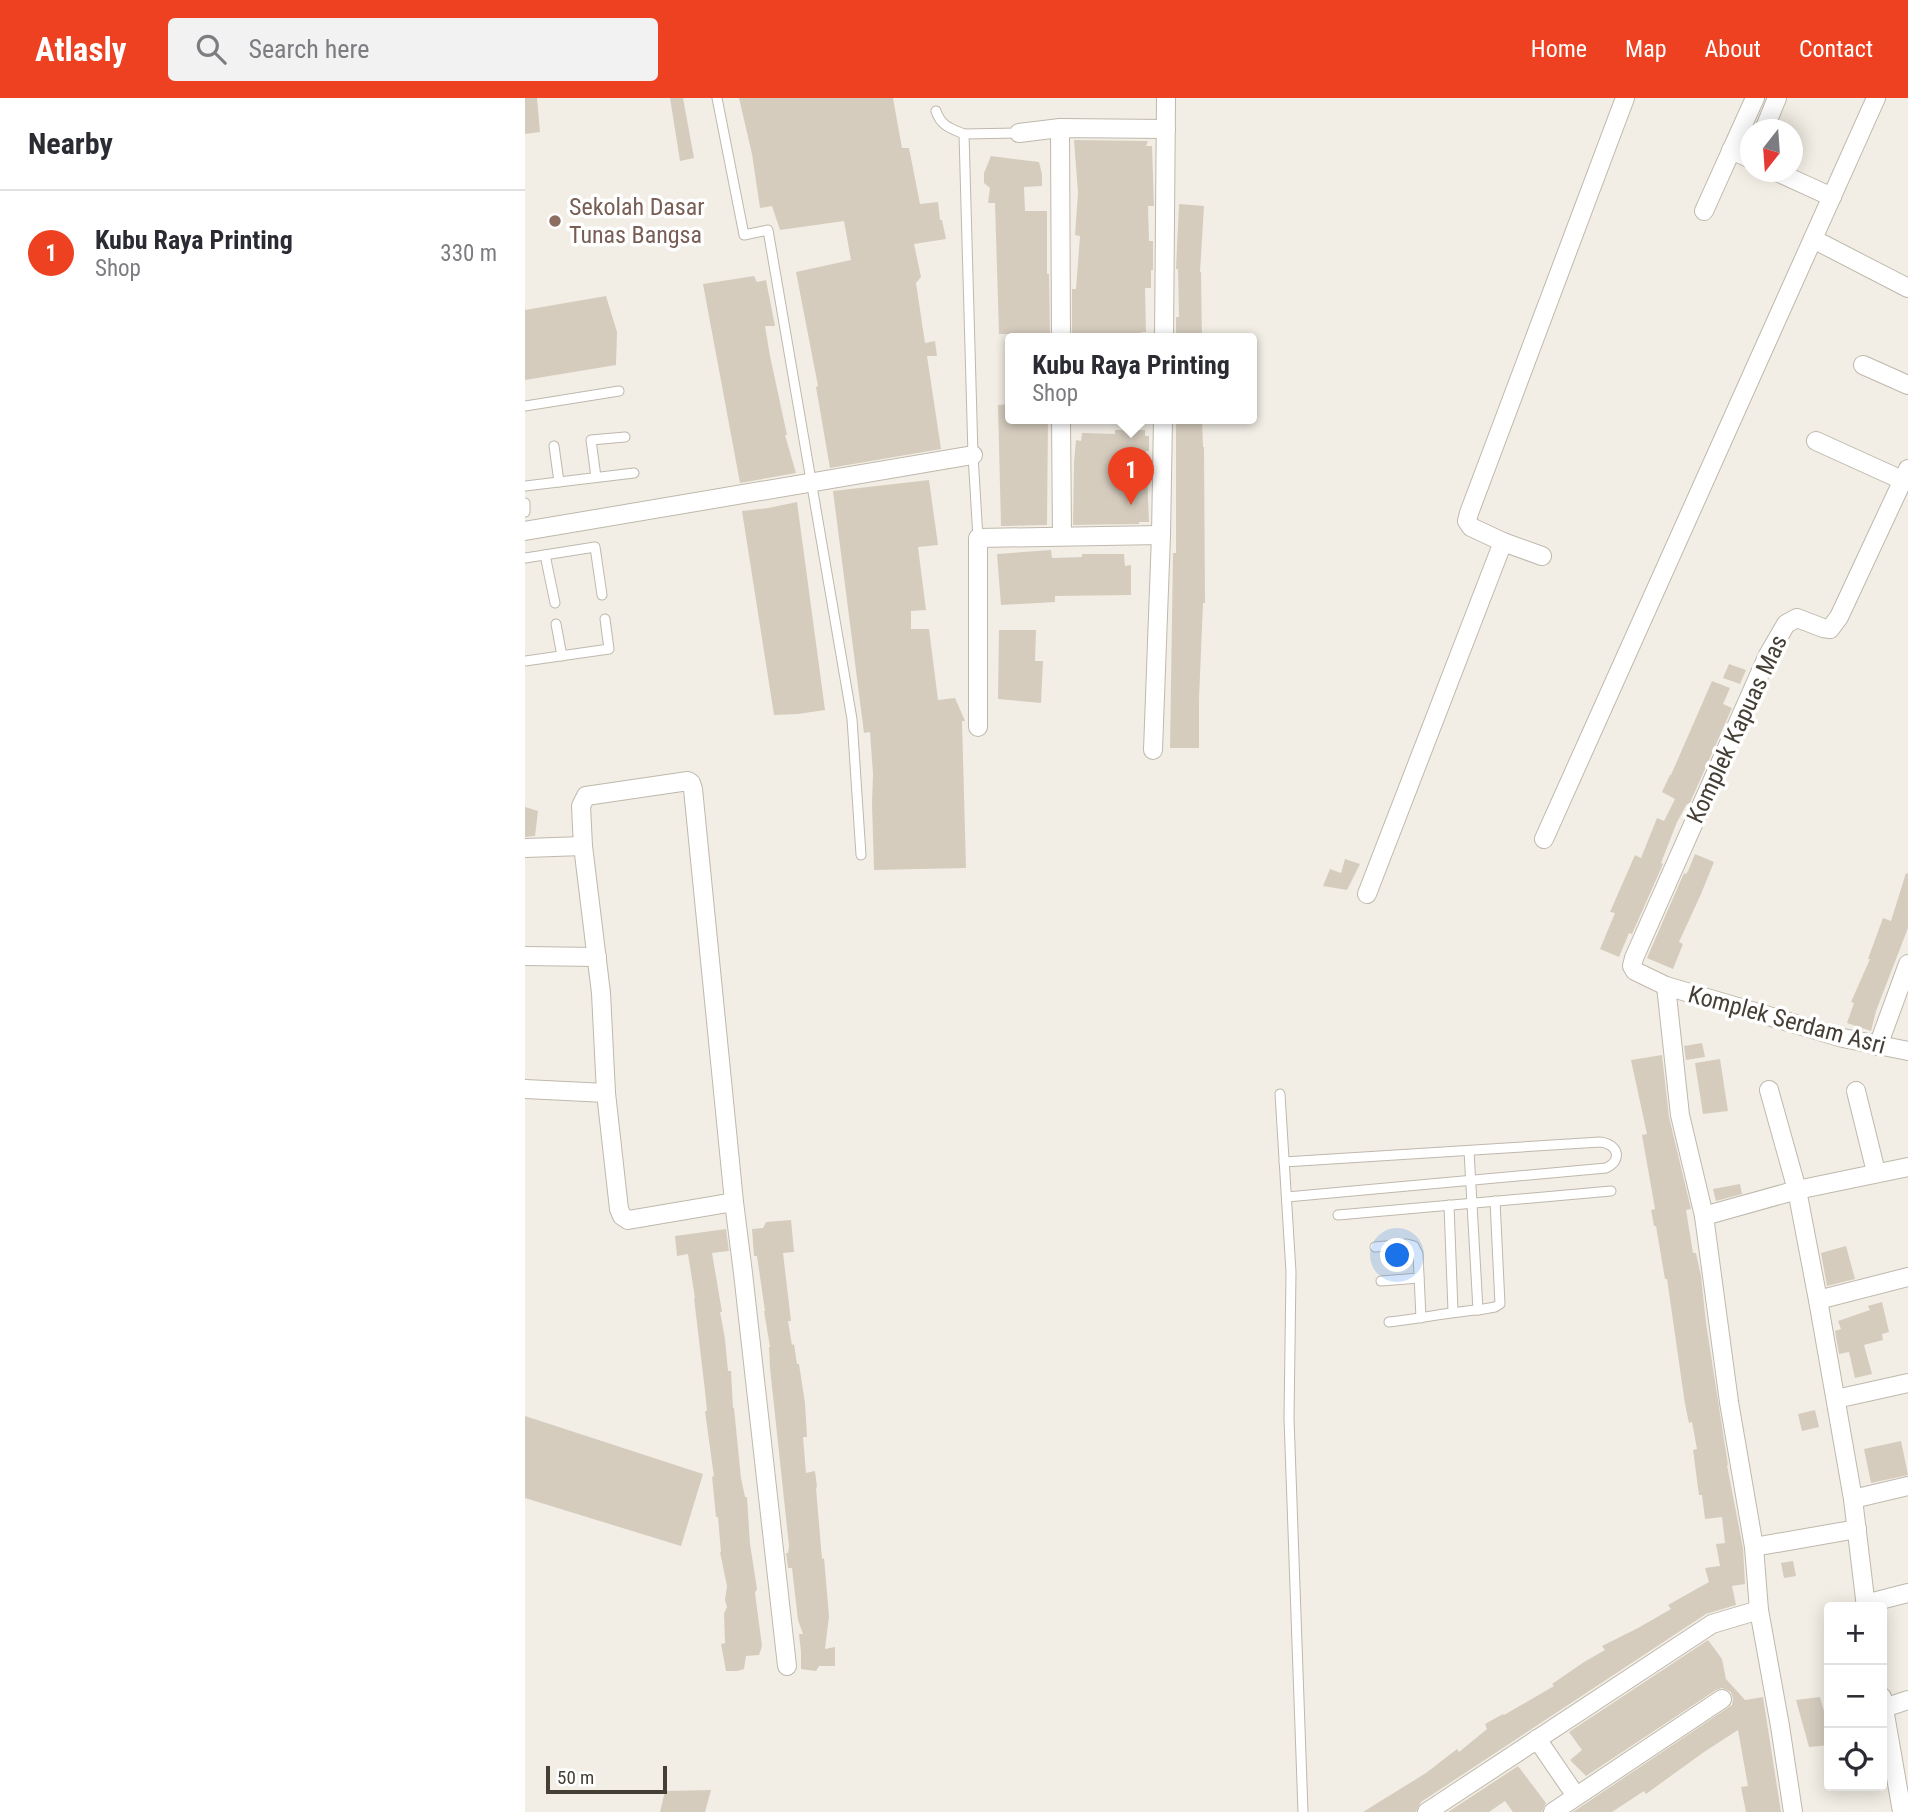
<!DOCTYPE html>
<meta charset="utf-8">
<style>
body{margin:0;font-family:"Roboto Condensed",sans-serif;background:#f2f2f3;color:#2b2b33}
.controls{position:absolute;right:21px;bottom:21px;display:grid;overflow:hidden;border-radius:7px;box-shadow:0 4px 18px #0003}
.controls button{width:63px;height:63px;display:grid;place-items:center;padding:0;border:0;border-bottom:2px solid #e1e1e2;background:#fff;color:#2b2b33;font:35px sans-serif}
.compass{position:absolute;left:1215px;top:21px;width:63px;height:63px;border-radius:50%;background:#fff;box-shadow:0 4px 18px #0003;rotate:197deg}
.scale{position:absolute;left:21px;bottom:18px;width:121px;box-sizing:border-box;padding-left:7px;border:4px solid #443e35;border-top:0;font-size:19px;line-height:24px;white-space:nowrap;color:#443e35;-webkit-text-stroke:5px #fff;paint-order:stroke}
.you{position:absolute;left:873px;top:1158px;width:24px;height:24px;margin:-18px;border:5px solid #fff;border-radius:50%;background:#1a73e8;box-shadow:0 0 0 10px #1a73e833}
.badge{display:grid;place-items:center;width:46px;height:46px;border-radius:50%;background:#ed4121;color:#fff;font-size:23px;font-weight:700}
.pin{position:absolute;translate:-50% -58px;filter:drop-shadow(0 2px 4px #0008)}
.pin::after{content:'';position:absolute;top:37px;width:24px;height:21px;background:inherit;clip-path:polygon(0 0,100% 0,50% 100%)}
.popup{position:absolute;left:480px;top:235px;width:252px;height:91px;box-sizing:border-box;display:grid;place-content:center;border-radius:7px;background:#fff;filter:drop-shadow(0 2px 5px #0005);font-size:23px;white-space:nowrap;color:#7c7c81}
.popup b{font-size:26px;color:#2b2b33}
.popup::after{content:'';position:absolute;left:50%;top:100%;margin-left:-14px;border:14px solid transparent;border-top-color:#fff}
.list{margin:0;padding:0;list-style:none}
h2{display:flex;justify-content:space-between;align-items:center;height:91px;margin:0;padding:0 28px;font-size:30px}
h2 small{font-size:23px;font-weight:400;color:#7c7c81}
.list li{display:grid;grid-template-columns:46px 1fr auto;gap:21px;align-items:center;box-sizing:border-box;height:126px;padding:0 28px;border-top:2px solid #e1e1e2}
.list b{display:block;font-size:26px;white-space:nowrap}
.list p{margin:0;font-size:23px;white-space:nowrap;color:#7c7c81}
.list em{font-size:23px;font-style:normal;color:#7c7c81}
.icon{flex:none;width:38px;height:38px;fill:none;stroke:currentColor;stroke-width:2;stroke-linecap:round;stroke-linejoin:round}
.map{position:relative;flex:none;width:1383px;height:1714px;overflow:hidden}
header{display:flex;align-items:center;gap:42px;box-sizing:border-box;height:98px;padding:0 35px;background:#ed4121;color:#fff}
header strong{font-size:33px}
nav{display:flex;gap:38px;margin-inline-start:auto;font-size:24px}
.search{width:490px;height:63px;background:#f2f2f3;display:flex;align-items:center;gap:18px;box-sizing:border-box;padding:0 24px;border-radius:7px;color:#7c7c81;font-size:26px}
main{display:flex}
aside{flex:1;background:#fff}
.map>svg:first-child{display:block}
.building{fill:#d5ccbe}
.lines{fill:none;stroke-linecap:round;stroke-linejoin:round}
.service-casing{stroke:#bfb8ac;stroke-width:11}
.minor-casing{stroke:#bfb8ac;stroke-width:20}
.service{stroke:#fff;stroke-width:9}
.minor{stroke:#fff;stroke-width:18}
.education-dot{fill:#8d6e63;stroke:#fff;stroke-width:2.5}
.labels{text-anchor:middle;dominant-baseline:central;stroke-width:7;stroke-linejoin:round;paint-order:stroke}
.education-label{font-size:24px;fill:#785e54;stroke:#fff;text-anchor:start}
.street-label{font-size:24px;fill:#443e35;stroke:#fff}
</style>
<header>
<strong>Atlasly</strong>
<div class="search"><svg class="icon" aria-label="search" viewBox="0 0 24 24"><circle cx="10" cy="10" r="6"/><path d="M15 15l6 6"/></svg>Search here</div>
<nav><a>Home</a><a>Map</a><a>About</a><a>Contact</a></nav>
</header>
<main>
<aside>
<h2>Nearby<small></small></h2>
<ul class="list">
<li><span class="badge">1</span><div><b>Kubu Raya Printing</b><p>Shop</p></div><em>330 m</em></li>
</ul>
</aside>
<div class="map">
<svg width="1383" height="1714" viewBox="0 0 1383 1714">
<rect width="100%" height="100%" fill="#f2eee5"/>
<!-- building -->
<g class="building">
<polygon points="0,0 12,0 15,34 0,36"/>
<polygon points="145,0 158,0 169,60 155,63"/>
<polygon points="214,0 368,0 377,50 384,50 395,106 413,104 415,122 417,122 421,141 389,146 396,179 391,185 400,245 410,243 412,258 402,258 416,351 305,370 291,289 293,288 271,174 326,162 319,123 255,132 247,108 235,110 227,56"/>
<polygon points="549,42 623,43 621,48 627,48 629,108 623,108 624,143 628,143 628,172 626,172 626,190 620,190 621,234 616,234 616,241 547,241 547,191 551,191 555,138 550,137 553,95"/>
<polygon points="466,58 514,64 517,76 517,88 499,89 500,113 522,113 522,176 524,176 525,236 474,236 470,105 463,105 465,90 459,85 459,75"/>
<polygon points="654,106 679,108 675,174 676,174 677,241 651,241 651,219 654,219 653,171 651,171"/>
<polygon points="229,178 232,184 241,182 250,228 240,228 245,258 262,337 260,337 271,375 215,385 178,186"/>
<polygon points="81,198 92,234 91,267 0,282 0,212"/>
<polygon points="485,306 485,321 523,321 522,427 476,428 473,307"/>
<polygon points="651,321 677,321 678,349 679,349 680,505 678,505 674,601 674,650 645,650 648,455 651,455"/>
<polygon points="590,332 620,332 620,338 624,338 624,353 621,353 624,424 614,424 614,426 548,427 549,364 551,342 556,343 557,335 590,336"/>
<polygon points="404,382 413,447 393,449 401,512 386,513 386,531 404,531 413,602 430,600 440,623 437,623 441,770 349,772 347,705 348,676 345,634 339,635 308,393"/>
<polygon points="272,404 300,612 273,616 249,617 217,413 243,410"/>
<polygon points="526,452 527,460 557,459 557,456 599,456 600,468 606,467 606,497 530,498 530,504 476,507 472,456"/>
<polygon points="474,532 511,532 510,563 518,563 516,605 473,601"/>
<polygon points="1204,566 1221,572 1215,586 1198,580"/>
<polygon points="1187,583 1205,590 1198,606 1207,610 1164,707 1162,706 1152,724 1136,765 1138,766 1107,836 1104,835 1094,859 1075,851 1090,815 1085,814 1110,757 1116,760 1132,720 1139,723 1150,701 1137,694 1145,677 1146,677"/>
<polygon points="0,709 13,713 10,738 0,739"/>
<polygon points="1170,756 1189,764 1176,796 1154,844 1158,846 1148,871 1122,860 1159,775 1161,776 1163,773"/>
<polygon points="820,761 835,766 822,792 798,788 805,771 816,775"/>
<polygon points="1381,775 1383,776 1383,830 1351,913 1346,933 1322,925 1329,905 1326,904 1345,861 1343,861 1358,820 1366,823"/>
<polygon points="1177,945 1180,959 1161,962 1159,948"/>
<polygon points="1137,957 1144,1019 1166,1111 1161,1112 1168,1155 1171,1155 1176,1178 1181,1225 1203,1367 1202,1367 1218,1450 1220,1486 1207,1488 1211,1507 1181,1516 896,1704 891,1714 838,1714 901,1675 932,1651 934,1654 962,1631 960,1626 978,1616 979,1617 1029,1588 1027,1586 1059,1564 1080,1552 1077,1548 1113,1530 1146,1511 1143,1507 1184,1484 1180,1470 1195,1468 1191,1446 1200,1445 1197,1419 1180,1421 1177,1397 1174,1397 1168,1352 1172,1351 1167,1324 1164,1325 1160,1306 1142,1181 1140,1181 1131,1128 1129,1128 1126,1112 1130,1111 1117,1037 1122,1036 1106,962"/>
<polygon points="1195,961 1203,1013 1178,1016 1170,965"/>
<polygon points="1215,1086 1217,1096 1191,1103 1188,1091"/>
<polygon points="266,1122 269,1154 258,1155 266,1223 263,1223 267,1247 269,1246 272,1266 274,1266 280,1305 282,1339 278,1339 281,1375 290,1373 292,1389 291,1390 297,1461 299,1460 304,1518 300,1551 310,1549 310,1568 294,1568 291,1573 276,1571 276,1554 274,1536 278,1536 273,1522 267,1470 263,1470 261,1455 263,1455 264,1448 245,1270 244,1249 245,1249 239,1213 240,1213 232,1158 229,1158 227,1131 238,1130 241,1124"/>
<polygon points="201,1131 204,1153 187,1155 197,1214 195,1214 200,1241 203,1273 206,1273 208,1310 209,1310 216,1380 220,1399 222,1399 225,1446 232,1491 230,1495 237,1548 234,1557 221,1558 219,1571 212,1573 201,1573 196,1546 200,1545 199,1515 202,1509 200,1502 202,1488 195,1454 196,1454 193,1419 191,1419 187,1378 189,1379 180,1313 182,1313 180,1293 169,1200 170,1200 163,1156 152,1158 150,1138"/>
<polygon points="1321,1148 1330,1181 1302,1188 1296,1155"/>
<polygon points="1357,1204 1364,1234 1357,1236 1358,1242 1339,1247 1347,1276 1330,1280 1324,1254 1314,1256 1310,1233 1316,1231 1313,1223 1345,1212 1343,1208"/>
<polygon points="1290,1312 1294,1329 1277,1333 1273,1316"/>
<polygon points="0,1318 178,1376 156,1448 0,1400"/>
<polygon points="1376,1343 1383,1377 1346,1385 1339,1351"/>
<polygon points="1268,1463 1271,1478 1259,1480 1256,1465"/>
<polygon points="1183,1542 1197,1561 1201,1581 1220,1602 1238,1599 1256,1714 1221,1714 1216,1689 1223,1688 1213,1632 1179,1654 1121,1696 1119,1693 1087,1714 1048,1714 1207,1607 1208,1601 1206,1594 1197,1590 1191,1592 1061,1678 1045,1662 1057,1652 1044,1634"/>
<polygon points="1295,1599 1302,1624 1304,1623 1304,1647 1284,1649 1271,1602"/>
<polygon points="993,1668 1021,1705 1017,1714 988,1714 980,1703 964,1714 923,1714"/>
<polygon points="186,1692 180,1714 135,1714 140,1693"/>
</g>
<g class="lines">
<!-- service casing -->
<g class="service-casing">
<g id="service">
<polyline points="192,0 219,137 243,132 327,621 336,757"/>
<path d="M 411,13 C 416,28 425,30 439,36 L 448,357 L 453,440"/>
<polyline points="439,36 494,35"/>
<polyline points="0,308 94,293"/>
<polyline points="29,348 34,384"/>
<polyline points="71,379 66,342 100,339"/>
<polyline points="0,388 109,375"/>
<polyline points="0,405 0,414"/>
<polyline points="20,457 30,505"/>
<polyline points="0,460 70,449 77,497"/>
<polyline points="31,526 37,558"/>
<polyline points="0,563 84,551 80,521"/>
<polyline points="755,996 766,1174 764,1320 778,1714"/>
<path d="M 759,1064 L 1075,1044 C 1093,1046 1098,1062 1081,1070 L 762,1099"/>
<polyline points="924,1107 928,1213"/>
<polyline points="813,1117 1086,1093"/>
<polyline points="850,1149 882,1146 889,1148 893,1156 896,1220"/>
<polyline points="856,1183 894,1180"/>
<polyline points="953,1212 970,1209 975,1206 970,1103"/>
<path d="M 864,1224 C 894,1221 923,1214 953,1212 L 944,1053"/>
</g>
</g>
<!-- minor casing -->
<g class="minor-casing">
<g id="minor">
<polyline points="535,30 536,241"/>
<polyline points="1239,32 1252,0"/>
<polyline points="494,35 535,30 641,31"/>
<polyline points="1206,52 1226,61"/>
<polyline points="1252,74 1307,99"/>
<polyline points="1179,113 1230,0"/>
<polyline points="1288,141 1383,190"/>
<polyline points="639,241 641,0"/>
<polyline points="1338,267 1383,287"/>
<polyline points="536,321 537,438"/>
<polyline points="1291,343 1377,382"/>
<polyline points="1383,371 1314,519 1305,531 1298,530 1272,520 1261,526 1243,557 1109,860 1107,868 1110,873 1141,888 1318,940 1383,953"/>
<polyline points="0,433 448,357"/>
<polyline points="978,444 1017,458"/>
<polyline points="453,629 453,440 636,437"/>
<polyline points="628,652 636,437 638,321"/>
<polyline points="1019,741 1351,0"/>
<polyline points="0,750 58,748"/>
<polyline points="842,796 978,444 946,429 942,423 944,415 1100,0"/>
<polyline points="0,858 72,859"/>
<polyline points="1141,888 1155,1017 1179,1118 1204,1304 1229,1449 1234,1512 1255,1628 1268,1714"/>
<polyline points="1353,948 1383,866"/>
<polyline points="0,991 81,995"/>
<polyline points="1244,992 1272,1092 1293,1202 1328,1401 1341,1509"/>
<polyline points="1331,993 1351,1074"/>
<polyline points="209,1104 103,1122 97,1118 94,1111 81,995 76,895 58,748 56,708 61,698 163,683 166,685 168,691 209,1104 218,1175 262,1568"/>
<polyline points="1179,1118 1272,1092 1383,1069"/>
<polyline points="1293,1202 1383,1179"/>
<polyline points="1311,1301 1383,1285"/>
<polyline points="1328,1401 1383,1388"/>
<polyline points="1229,1449 1332,1431"/>
<polyline points="1340,1506 1383,1495"/>
<polyline points="1357,1599 1377,1714"/>
<polyline points="1359,1610 1383,1602"/>
<polyline points="1012,1641 1051,1698"/>
<polyline points="902,1714 1187,1526 1234,1512"/>
<polyline points="1028,1714 1197,1601"/>
</g>
</g>
<!-- service -->
<use href="#service" class="service"/>
<!-- minor -->
<use href="#minor" class="minor"/>
</g>
<!-- markers -->
<circle class="education-dot" cx="30" cy="123" r="7"/>
<g class="labels">
<!-- education labels -->
<g class="education-label">
<text x="44" y="109">Sekolah Dasar<tspan x="44" dy="28">Tunas Bangsa</tspan></text>
</g>
<!-- street labels -->
<g class="street-label">
<text transform="translate(1212 631) rotate(-65)">Komplek Kapuas Mas</text>
<text transform="translate(1262 922) rotate(15)">Komplek Serdam Asri</text>
</g>
</g>
</svg>
<div class="controls">
<button>+</button>
<button>−</button>
<button><svg class="icon" aria-label="locate" viewBox="0 0 24 24"><circle cx="12" cy="12" r="6"/><path d="M12 2v4M12 18v4M2 12h4M18 12h4"/></svg></button>
</div>
<svg class="compass" viewBox="-18 -18 36 36"><path d="M0-13l5 13h-10z" fill="#e53935"/><path d="M0 13l5-13h-10z" fill="#7c7c81"/></svg>
<div class="scale">50 m</div>
<div class="you"></div>
<div class="pin badge" style="left:606px;top:407px">1</div>
<div class="popup"><b>Kubu Raya Printing</b>Shop</div>
</div>
</main>
